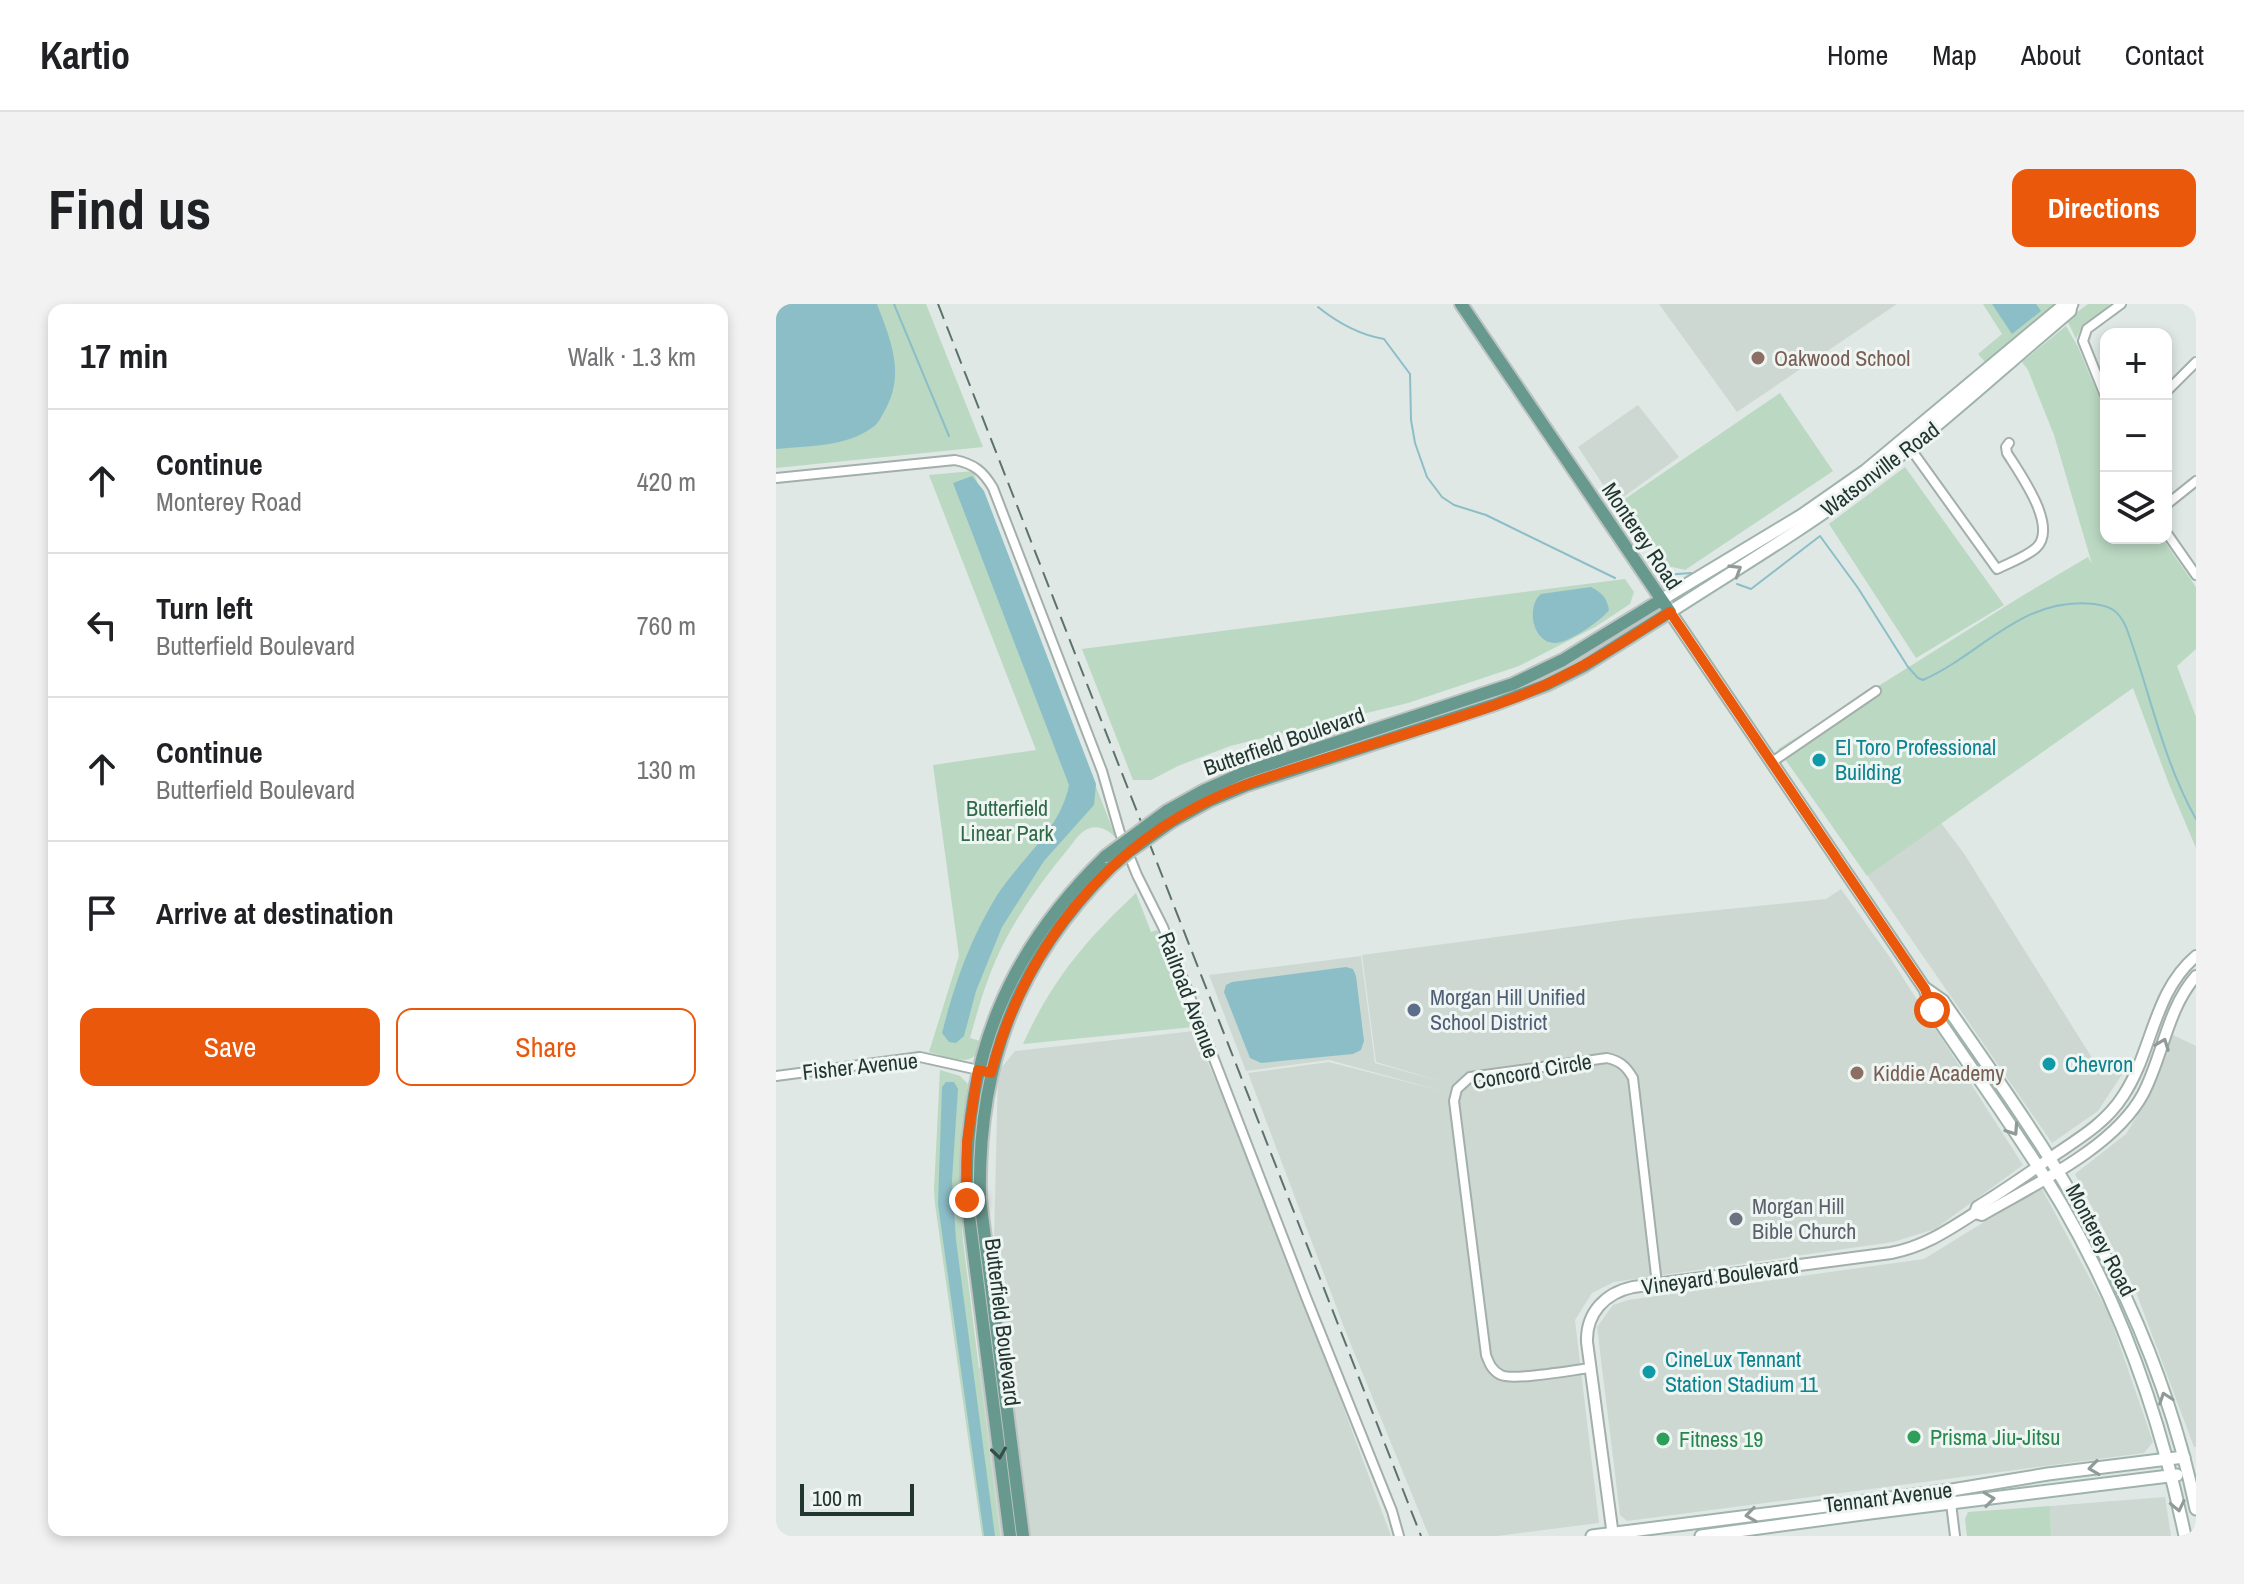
<!DOCTYPE html>
<meta charset="utf-8">
<style>
body{margin:0;font-family:"Archivo Narrow",sans-serif;background:#f2f2f2;color:#202124}
.controls{position:absolute;right:24px;top:24px;display:grid;overflow:hidden;border-radius:16px;box-shadow:0 4px 12px #0003}
.controls button{width:72px;height:72px;display:grid;place-items:center;padding:0;border:0;border-bottom:2px solid #e0e0e0;background:#fff;color:#202124;font:40px sans-serif}
.scale{position:absolute;left:24px;bottom:20px;width:114px;box-sizing:border-box;padding-left:8px;border:4px solid #223631;border-top:0;font-size:22px;line-height:28px;white-space:nowrap;color:#223631;-webkit-text-stroke:6px #eff5f2;paint-order:stroke}
.stop{position:absolute;width:24px;height:24px;margin:-18px;border:6px solid #ea580c;border-radius:50%;background:#fff}
.stop.end{background:#ea580c;border-color:#fff;box-shadow:0 2px 8px #0008}
.list{margin:0;padding:0;list-style:none}
h2{display:flex;justify-content:space-between;align-items:center;height:104px;margin:0;padding:0 32px;font-size:34px}
h2 small{font-size:26px;font-weight:400;color:#757577}
.list li{display:grid;grid-template-columns:52px 1fr auto;gap:24px;align-items:center;box-sizing:border-box;height:144px;padding:0 32px;border-top:2px solid #e0e0e0}
.list b{display:block;font-size:30px;white-space:nowrap}
.list p{margin:0;font-size:26px;white-space:nowrap;color:#757577}
.list em{font-size:26px;font-style:normal;color:#757577}
.actions{display:flex;gap:16px;padding:24px 32px}
.actions a{flex:1;padding:18px 0;border:2px solid #ea580c;border-radius:16px;text-align:center;font-size:28px;color:#ea580c}
.actions .main{background:#ea580c;color:#fff}
.icon{flex:none;width:44px;height:44px;fill:none;stroke:currentColor;stroke-width:2;stroke-linecap:round;stroke-linejoin:round}
.map{position:relative;flex:none;width:1420px;height:1232px;overflow:hidden;border-radius:16px}
header{display:flex;align-items:center;gap:48px;box-sizing:border-box;height:112px;padding:0 40px;background:#fff;border-bottom:2px solid #e0e0e0}
header strong{font-size:38px}
nav{display:flex;gap:44px;margin-inline-start:auto;font-size:28px}
.intro{display:flex;align-items:center;justify-content:space-between;box-sizing:border-box;height:192px;padding:0 48px}
h1{margin:0;font-size:56px}
.button{padding:20px 36px;border-radius:16px;background:#ea580c;color:#fff;font-size:28px;font-weight:700}
main{display:flex;gap:48px;padding:0 48px}
aside{flex:1;background:#fff;border-radius:16px;box-shadow:0 4px 12px #0003}
.map>svg:first-child{display:block}
.built{fill:#cdd8d3}
.green{fill:#bad8c2}
.water{fill:#8cbec8}
.lines{fill:none;stroke-linecap:round;stroke-linejoin:round}
.stream{stroke:#8cbec8;stroke-width:2}
.minor-casing{stroke:#a3afab;stroke-width:12}
.tertiary-casing{stroke:#a3afab;stroke-width:14}
.secondary-casing{stroke:#9fb3ac;stroke-width:15}
.primary-casing{stroke:#bdc3c1;stroke-width:16}
.minor{stroke:#fff;stroke-width:8}
.tertiary{stroke:#fff;stroke-width:10}
.secondary{stroke:#fff;stroke-width:11}
.primary{stroke:#68998e;stroke-width:12}
.rail{stroke:#5c726d;stroke-width:2;stroke-dasharray:16 8;stroke-linecap:butt}
.primary-bridge-casing{stroke:#bdc3c1;stroke-width:16;stroke-linecap:butt}
.primary-bridge{stroke:#68998e;stroke-width:12}
.oneway{stroke:#909a98}
.oneway2{stroke:#344f48}
.route{stroke:#ea580c;stroke-width:10}
.education-dot{fill:#8d6e63;stroke:#eff5f2;stroke-width:3}
.culture-dot{fill:#0f9aa8;stroke:#eff5f2;stroke-width:3}
.service-dot{fill:#5c6f8a;stroke:#eff5f2;stroke-width:3}
.worship-dot{fill:#6b7280;stroke:#eff5f2;stroke-width:3}
.leisure-dot{fill:#2e9e5b;stroke:#eff5f2;stroke-width:3}
.labels{text-anchor:middle;dominant-baseline:central;stroke-width:6;stroke-linejoin:round;paint-order:stroke}
.education-label{font-size:22px;fill:#785e54;stroke:#eff5f2;text-anchor:start}
.street-label{font-size:22px;fill:#223631;stroke:#eff5f2}
.culture-label{font-size:22px;fill:#0d838f;stroke:#eff5f2;text-anchor:start}
.park-label{font-size:22px;fill:#306947;stroke:#eff5f2}
.service-label{font-size:22px;fill:#4e5e75;stroke:#eff5f2;text-anchor:start}
.worship-label{font-size:22px;fill:#5b616d;stroke:#eff5f2;text-anchor:start}
.leisure-label{font-size:22px;fill:#27864d;stroke:#eff5f2;text-anchor:start}
</style>
<header>
<strong>Kartio</strong>
<nav><a>Home</a><a>Map</a><a>About</a><a>Contact</a></nav>
</header>
<div class="intro"><h1>Find us</h1><a class="button">Directions</a></div>
<main>
<aside>
<h2>17 min<small>Walk · 1.3 km</small></h2>
<ul class="list">
<li><svg class="icon" aria-label="ahead" viewBox="0 0 24 24"><path d="M12 20V5M6 11l6-6 6 6"/></svg><div><b>Continue</b><p>Monterey Road</p></div><em>420 m</em></li>
<li><svg class="icon" aria-label="left" viewBox="0 0 24 24"><path d="M17 20v-9H6M10 6l-5 5 5 5"/></svg><div><b>Turn left</b><p>Butterfield Boulevard</p></div><em>760 m</em></li>
<li><svg class="icon" aria-label="ahead" viewBox="0 0 24 24"><path d="M12 20V5M6 11l6-6 6 6"/></svg><div><b>Continue</b><p>Butterfield Boulevard</p></div><em>130 m</em></li>
<li><svg class="icon" aria-label="arrive" viewBox="0 0 24 24"><path d="M6 21V4h12l-3 4 3 4H6"/></svg><div><b>Arrive at destination</b></div></li>
</ul>
<div class="actions"><a class="main">Save</a><a>Share</a></div>
</aside>
<div class="map">
<svg width="1420" height="1232" viewBox="0 0 1420 1232">
<rect width="100%" height="100%" fill="#dfe8e4"/>
<!-- built -->
<g class="built">
<polygon points="883,0 1121,0 961,108"/>
<polygon points="862,101 903,153 839,199 802,143"/>
<polygon points="1165,519 1187,548 1318,757 1349,766 1322,807 1276,839 1091,571"/>
<polygon points="1065,585 1113,652 1247,861 1159,925 1117,938 838,978 816,989 799,1016 823,1219 721,1232 653,1232 571,1031 472,769 553,758 670,788 553,756 470,767 433,671 585,652 599,759 667,778 600,758 586,651 854,615 1050,595"/>
<polygon points="418,727 485,881 615,1232 218,1232 196,1064 227,1062 218,937 222,768 239,747"/>
<polygon points="1397,731 1420,742 1420,1143 1418,1143 1360,988 1299,870 1350,830 1370,797"/>
<polygon points="1265,883 1333,1010 1377,1138 1368,1149 851,1217 844,1211 821,1023 837,1001 852,996 1148,955"/>
<polygon points="1389,1193 1395,1232 1275,1232 1274,1202"/>
</g>
<!-- green -->
<g class="green">
<polygon points="0,0 150,0 207,143 0,164"/>
<polygon points="1207,0 1278,0 1209,58 1202,50 1226,30"/>
<polygon points="1312,0 1334,0 1304,26 1300,35 1291,16"/>
<polygon points="1290,22 1302,43 1330,110 1330,234 1386,234 1420,283 1420,345 1401,362 1420,413 1420,544 1393,480 1357,384 1091,572 1002,445 1246,292 1312,253 1316,260 1278,131 1252,66 1246,58"/>
<polygon points="1004,89 1057,167 909,266 892,262 846,197"/>
<polygon points="1129,163 1228,301 1140,354 1053,220"/>
<path d="M 197,167 L 340,534 C 334,527 324,521 314,524 C 304,527 298,538 292,545 C 261,583 232,623 214,670 C 206,691 200,712 194,734 L 204,737 C 203,739 200,750 199,751 C 191,762 165,751 153,748 L 183,652 L 157,461 L 260,446 L 153,171 Z"/>
<polygon points="849,275 858,288 854,300 819,323 743,362 632,399 454,442 402,462 375,476 357,476 306,345"/>
<path d="M 360,589 L 375,628 L 381,626 L 417,723 L 247,740 C 276,676 309,637 360,589 Z"/>
<polygon points="164,766 184,772 192,780 186,818 183,876 187,937 224,1232 206,1232 159,900 158,886"/>
<polygon points="1274,1202 1275,1232 1191,1232 1189,1215 1192,1208"/>
</g>
<!-- water -->
<g class="water">
<path d="M 0,0 L 101,0 C 115,37 130,71 108,108 C 105,113 102,120 97,123 C 71,143 31,142 0,145 Z"/>
<polygon points="1216,0 1260,0 1265,7 1236,30"/>
<path d="M 196,172 L 208,187 L 320,480 L 318,501 L 268,557 L 226,623 L 200,687 L 188,732 L 180,739 L 173,738 L 166,729 C 179,679 193,638 220,593 C 243,556 285,525 293,481 L 177,179 Z"/>
<path d="M 815,283 C 826,289 831,294 833,306 C 825,317 792,339 779,339 C 756,339 750,302 765,290 Z"/>
<polygon points="570,663 577,665 580,672 588,737 585,746 577,750 485,759 474,754 448,688 450,681 456,678"/>
<polygon points="170,778 178,778 182,785 176,876 180,936 219,1232 208,1232 162,900 166,783"/>
</g>
<g class="lines">
<!-- stream -->
<g class="stream">
<polyline points="118,0 173,132"/>
<path d="M 542,3 C 562,19 584,31 608,35 L 634,70 L 635,116 L 639,139 L 651,173 L 666,193 L 678,201 L 710,211 L 839,274"/>
<polyline points="888,271 915,269"/>
<path d="M 961,280 L 975,285 L 1044,232 L 1082,284 L 1132,363 L 1142,374 L 1147,376 C 1206,350 1246,292 1318,300 C 1335,302 1343,307 1350,323 C 1374,387 1386,455 1420,515"/>
</g>
<!-- minor casing -->
<g class="minor-casing">
<g id="minor">
<polyline points="1390,88 1420,58"/>
<polyline points="1330,94 1307,37 1311,25 1345,0"/>
<path d="M 1134,144 L 1221,265 C 1233,259 1250,253 1260,244 C 1283,223 1244,170 1231,149 L 1230,143 L 1233,139"/>
<path d="M 0,174 L 179,156 C 198,160 207,167 217,184 L 326,467 L 344,529 L 361,571 L 387,623 L 530,993 L 616,1207 L 623,1232"/>
<polyline points="1390,201 1420,177"/>
<polyline points="1390,228 1420,271"/>
<polyline points="996,458 1100,387"/>
<polyline points="0,772 144,753 207,767"/>
<path d="M 814,1064 C 797,1066 737,1077 725,1071 C 716,1067 713,1059 710,1051 L 678,797 L 681,785 L 694,773 L 831,754 C 844,757 850,762 857,774 L 881,980"/>
<polyline points="1176,1186 1175,1199 1179,1232"/>
</g>
</g>
<!-- tertiary casing -->
<g class="tertiary-casing">
<g id="tertiary">
<path d="M 1199,909 L 1206,911 C 1257,881 1338,844 1367,790 C 1387,752 1391,705 1420,672"/>
<path d="M 837,1232 L 811,1038 C 810,1009 829,989 857,983 L 1115,949 C 1147,943 1171,927 1199,909 L 1201,903 C 1229,886 1256,867 1283,848 C 1307,832 1331,817 1347,792 C 1377,747 1377,688 1420,652"/>
</g>
</g>
<!-- secondary casing -->
<g class="secondary-casing">
<g id="secondary">
<path d="M 1295,1 L 1294,7 C 1225,65 1159,126 1088,180 C 1026,226 959,266 894,308 L 1149,685 L 1156,706 C 1200,772 1247,835 1287,903 C 1347,1006 1385,1116 1409,1232"/>
<polyline points="885,296 1026,211 1089,167 1288,1 1296,0"/>
<path d="M 1150,685 L 1167,697 C 1213,764 1261,830 1301,900 C 1356,995 1398,1098 1420,1205"/>
<polyline points="816,1232 1176,1186 1272,1170 1408,1153"/>
<polyline points="925,1232 1094,1209 1401,1171"/>
</g>
</g>
<!-- primary casing -->
<g class="primary-casing">
<g id="primary">
<polyline points="391,507 427,487 467,469 737,380 787,356 885,296"/>
<polyline points="395,518 433,497 471,481 717,401 770,381 808,362 894,308 685,0"/>
<path d="M 234,1232 L 191,896 C 187,757 230,649 330,552"/>
<path d="M 247,1232 L 204,895 C 201,762 240,658 334,564"/>
</g>
</g>
<!-- minor -->
<use href="#minor" class="minor"/>
<!-- tertiary -->
<use href="#tertiary" class="tertiary"/>
<!-- secondary -->
<use href="#secondary" class="secondary"/>
<!-- primary -->
<use href="#primary" class="primary"/>
<!-- rail -->
<polyline class="rail" points="162,0 645,1232"/>
<!-- primary-bridge casing -->
<g class="primary-bridge-casing">
<g id="primary-bridge">
<polyline points="330,552 391,507"/>
<polyline points="334,564 354,547 395,518"/>
</g>
</g>
<!-- primary-bridge -->
<use href="#primary-bridge" class="primary-bridge"/>
</g>
<!-- one-way arrows -->
<defs><path id="oneway-chevron" d="M-2-3.5L2.5 0L-2 3.5" fill="none" stroke-width="1.6" stroke-linecap="round" stroke-linejoin="round" transform="scale(2)"/></defs>
<g class="oneway">
<use href="#oneway-chevron" transform="translate(960 266) rotate(-32)"/>
<use href="#oneway-chevron" transform="translate(1387 740) rotate(-69)"/>
<use href="#oneway-chevron" transform="translate(1237 826) rotate(56)"/>
<use href="#oneway-chevron" transform="translate(1389 1094) rotate(-109)"/>
<use href="#oneway-chevron" transform="translate(1318 1164) rotate(172)"/>
<use href="#oneway-chevron" transform="translate(1213 1195) rotate(-7)"/>
<use href="#oneway-chevron" transform="translate(1402 1202) rotate(78)"/>
<use href="#oneway-chevron" transform="translate(975 1211) rotate(172)"/>
</g>
<use class="oneway2" href="#oneway-chevron" transform="translate(223 1149) rotate(82)"/>
<g class="lines">
<!-- route -->
<path class="route" d="M 191,896 L 191,838 L 202,766 L 215,769 C 248,645 329,542 447,490 C 476,477 508,468 539,458 C 607,436 679,417 746,391 C 799,370 846,339 894,308 L 1149,685 L 1156,706"/>
</g>
<!-- markers -->
<g class="education-dot">
<circle cx="982" cy="54" r="8"/>
<circle cx="1081" cy="769" r="8"/>
</g>
<g class="culture-dot">
<circle cx="1043" cy="456" r="8"/>
<circle cx="1273" cy="760" r="8"/>
<circle cx="873" cy="1068" r="8"/>
</g>
<circle class="service-dot" cx="638" cy="706" r="8"/>
<circle class="worship-dot" cx="960" cy="915" r="8"/>
<g class="leisure-dot">
<circle cx="1138" cy="1133" r="8"/>
<circle cx="887" cy="1135" r="8"/>
</g>
<g class="labels">
<!-- education labels -->
<g class="education-label">
<text x="998" y="54">Oakwood School</text>
<text x="1097" y="769">Kiddie Academy</text>
</g>
<!-- street labels -->
<g class="street-label">
<text transform="translate(1104 165) rotate(-37)">Watsonville Road</text>
<text transform="translate(866 232) rotate(56)">Monterey Road</text>
<text transform="translate(508 437) rotate(-19)">Butterfield Boulevard</text>
<text transform="translate(413 691) rotate(69)">Railroad Avenue</text>
<text transform="translate(84 762) rotate(-6)">Fisher Avenue</text>
<text transform="translate(756 767) rotate(-10)">Concord Circle</text>
<text transform="translate(1325 936) rotate(62)">Monterey Road</text>
<text transform="translate(944 972) rotate(-8)">Vineyard Boulevard</text>
<text transform="translate(227 1018) rotate(83)">Butterfield Boulevard</text>
<text transform="translate(1112 1193) rotate(-7)">Tennant Avenue</text>
</g>
<!-- culture labels -->
<g class="culture-label">
<text x="1059" y="443">El Toro Professional<tspan x="1059" dy="25">Building</tspan></text>
<text x="1289" y="760">Chevron</text>
<text x="889" y="1055">CineLux Tennant<tspan x="889" dy="25">Station Stadium 11</tspan></text>
</g>
<!-- park labels -->
<g class="park-label">
<text x="231" y="504">Butterfield<tspan x="231" dy="25">Linear Park</tspan></text>
</g>
<!-- service labels -->
<g class="service-label">
<text x="654" y="693">Morgan Hill Unified<tspan x="654" dy="25">School District</tspan></text>
</g>
<!-- worship labels -->
<g class="worship-label">
<text x="976" y="902">Morgan Hill<tspan x="976" dy="25">Bible Church</tspan></text>
</g>
<!-- leisure labels -->
<g class="leisure-label">
<text x="1154" y="1133">Prisma Jiu-Jitsu</text>
<text x="903" y="1135">Fitness 19</text>
</g>
</g>
</svg>
<div class="controls">
<button>+</button>
<button>−</button>
<button><svg class="icon" aria-label="layers" viewBox="0 0 24 24"><path d="M12 4l9 5-9 5-9-5zM3 14l9 5 9-5"/></svg></button>
</div>
<div class="scale">100 m</div>
<div class="stop" style="left:1156px;top:706px"></div>
<div class="stop end" style="left:191px;top:896px"></div>
</div>
</main>
